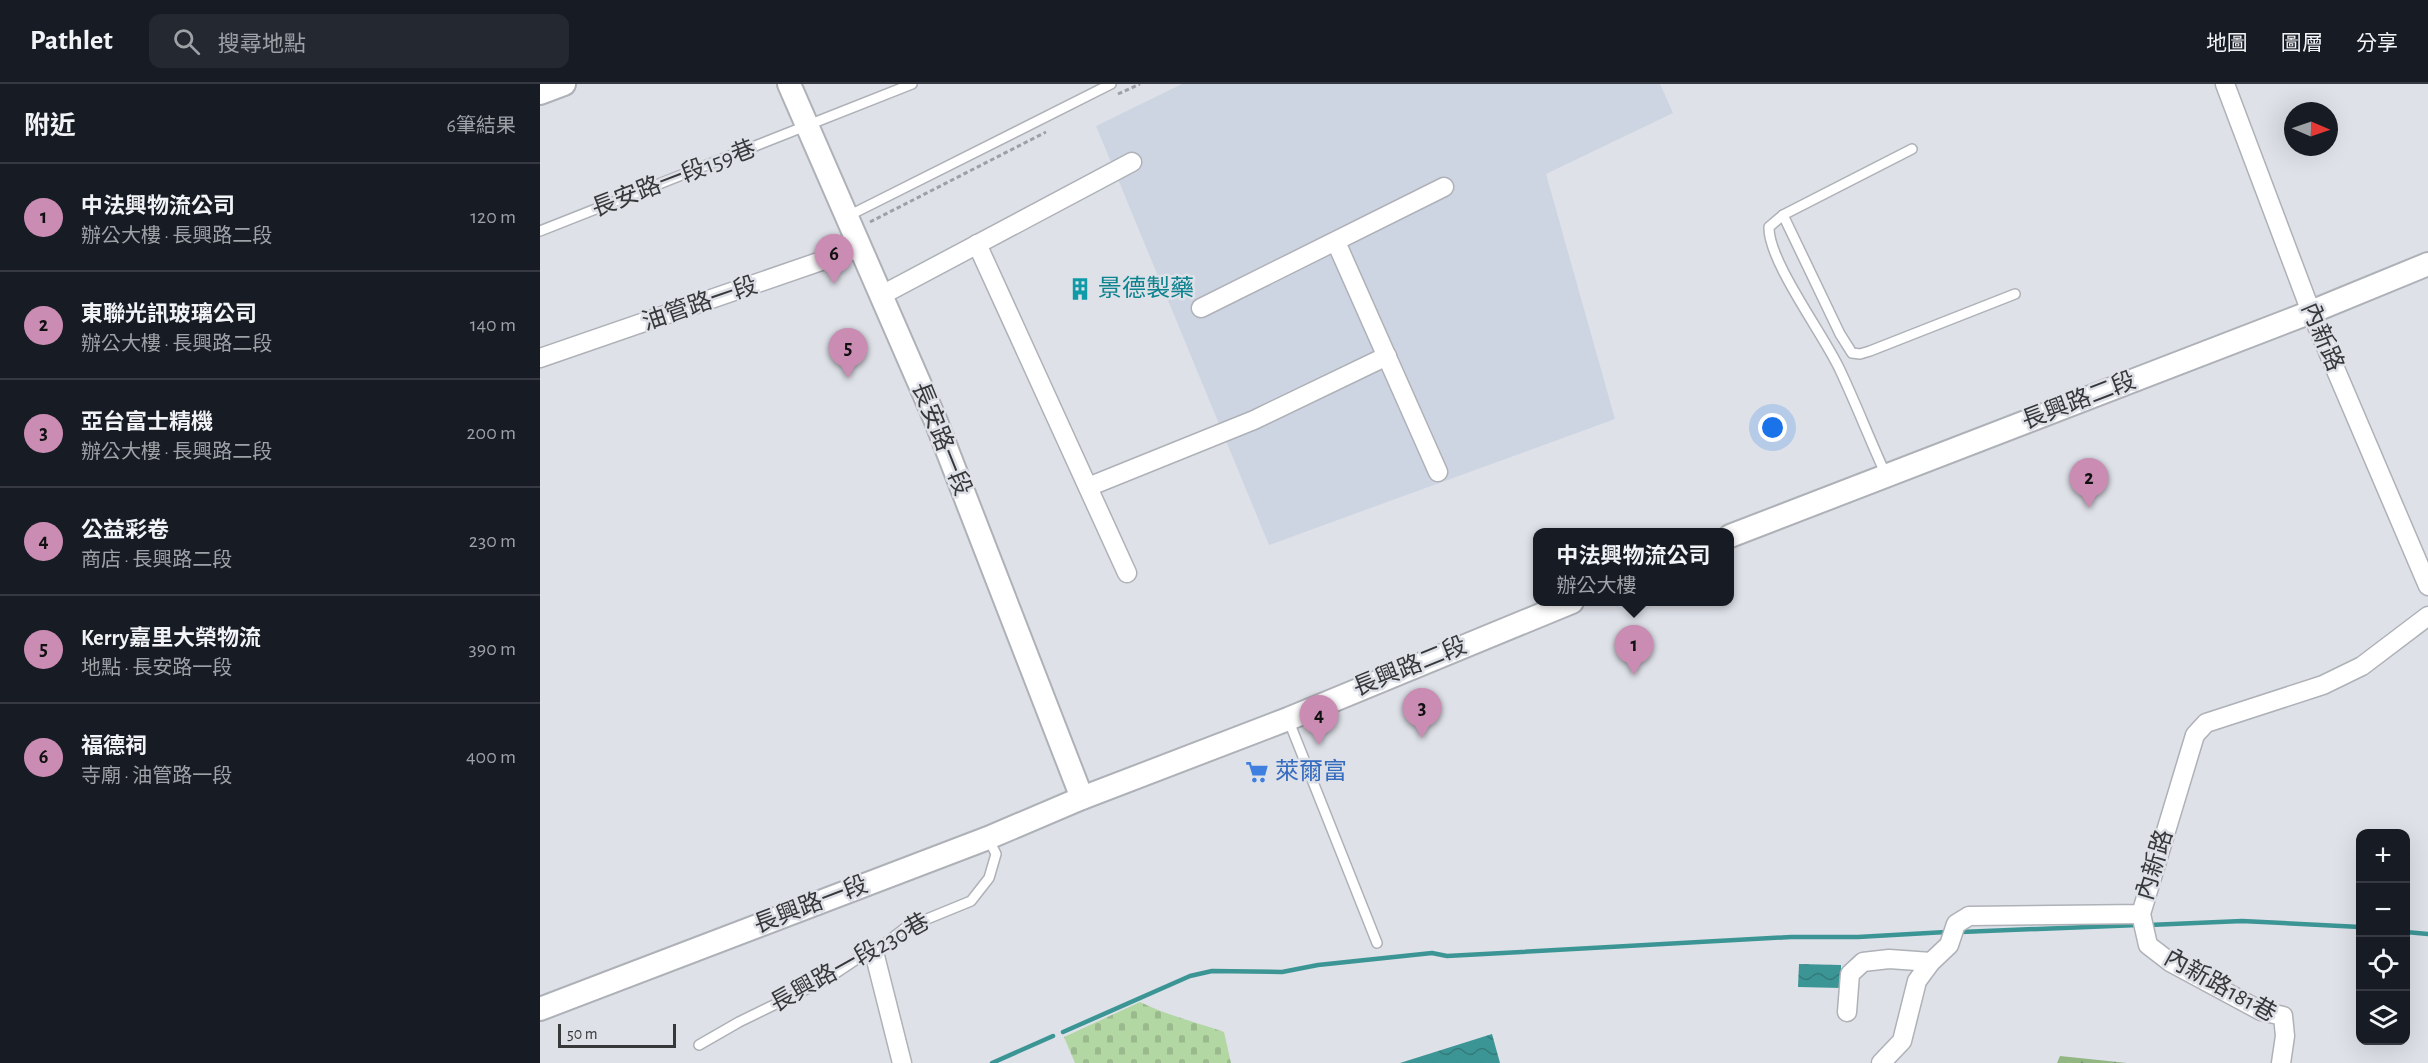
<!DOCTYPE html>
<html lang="zh-TW">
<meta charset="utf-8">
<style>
body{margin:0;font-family:"Alegreya Sans","Noto Sans TC",sans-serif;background:#242831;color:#f1f3f6}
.controls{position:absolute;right:18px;bottom:18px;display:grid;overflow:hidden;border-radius:12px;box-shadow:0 6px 24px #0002}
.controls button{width:54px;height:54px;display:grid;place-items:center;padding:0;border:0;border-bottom:2px solid #363941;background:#171b24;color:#f1f3f6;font:30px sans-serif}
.compass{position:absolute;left:1744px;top:18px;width:54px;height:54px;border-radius:50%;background:#171b24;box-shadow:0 6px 24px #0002;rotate:92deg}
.scale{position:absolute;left:18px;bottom:15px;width:118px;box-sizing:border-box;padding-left:6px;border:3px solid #37383a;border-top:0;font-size:16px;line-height:21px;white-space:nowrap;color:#37383a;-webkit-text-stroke:4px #dee1e8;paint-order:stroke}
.you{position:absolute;left:1233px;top:344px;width:21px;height:21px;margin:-15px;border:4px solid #fff;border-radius:50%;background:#1a73e8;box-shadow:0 0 0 9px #1a73e833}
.badge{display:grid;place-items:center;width:39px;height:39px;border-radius:50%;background:#ca8cb2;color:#111;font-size:20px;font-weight:700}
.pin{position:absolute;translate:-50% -50px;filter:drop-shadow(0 2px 3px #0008)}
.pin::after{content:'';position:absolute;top:32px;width:21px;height:18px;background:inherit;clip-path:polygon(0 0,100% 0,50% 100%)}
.popup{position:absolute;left:993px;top:444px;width:201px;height:78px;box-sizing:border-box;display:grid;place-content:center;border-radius:12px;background:#171b24;filter:drop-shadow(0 2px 4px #0005);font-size:20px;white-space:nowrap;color:#9ea1a6}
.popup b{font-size:22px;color:#f1f3f6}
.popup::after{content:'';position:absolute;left:50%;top:100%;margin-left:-12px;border:12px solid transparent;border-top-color:#171b24}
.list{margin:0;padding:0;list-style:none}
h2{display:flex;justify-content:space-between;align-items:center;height:78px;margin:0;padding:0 24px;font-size:26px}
h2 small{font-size:20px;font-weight:400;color:#9ea1a6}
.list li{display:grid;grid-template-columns:39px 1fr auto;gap:18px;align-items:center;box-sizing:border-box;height:108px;padding:0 24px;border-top:2px solid #363941}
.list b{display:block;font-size:22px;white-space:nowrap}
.list p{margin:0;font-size:20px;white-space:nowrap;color:#9ea1a6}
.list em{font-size:20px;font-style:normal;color:#9ea1a6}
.icon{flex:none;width:33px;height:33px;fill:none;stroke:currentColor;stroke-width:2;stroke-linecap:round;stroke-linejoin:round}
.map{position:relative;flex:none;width:1888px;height:979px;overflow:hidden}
header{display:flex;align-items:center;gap:36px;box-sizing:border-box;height:84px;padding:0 30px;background:#171b24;border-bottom:2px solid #363941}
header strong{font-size:28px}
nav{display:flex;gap:33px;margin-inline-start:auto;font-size:21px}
.search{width:420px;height:54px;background:#242831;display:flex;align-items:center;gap:15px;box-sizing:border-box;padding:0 21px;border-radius:12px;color:#9ea1a6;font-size:22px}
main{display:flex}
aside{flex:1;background:#171b24}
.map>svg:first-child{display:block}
.built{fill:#ced5e2}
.forest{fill:url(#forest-firs)}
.cemetery{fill:url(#cemetery-stones)}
.water{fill:url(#water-waves)}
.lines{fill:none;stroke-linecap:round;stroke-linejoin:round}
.stream{stroke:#3c9595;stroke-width:4.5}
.service-casing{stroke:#aeb1b7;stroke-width:12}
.minor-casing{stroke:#aeb1b7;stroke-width:21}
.tertiary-casing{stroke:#aeb1b7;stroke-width:26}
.path{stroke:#9ea0a6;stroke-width:3;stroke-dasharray:4.5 3;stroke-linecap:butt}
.service{stroke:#fff;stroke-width:9}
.minor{stroke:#fff;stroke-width:18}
.tertiary{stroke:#fff;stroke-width:22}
.labels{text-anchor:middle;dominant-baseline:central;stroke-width:5;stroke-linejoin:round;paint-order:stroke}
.street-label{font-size:24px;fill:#37383a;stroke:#dee1e8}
.culture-label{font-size:24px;fill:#0d838f;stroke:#dee1e8;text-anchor:start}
.shop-label{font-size:24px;fill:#366cbe;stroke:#dee1e8;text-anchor:start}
</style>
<header>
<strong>Pathlet</strong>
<div class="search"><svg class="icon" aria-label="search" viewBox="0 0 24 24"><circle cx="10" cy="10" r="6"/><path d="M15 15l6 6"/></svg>搜尋地點</div>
<nav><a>地圖</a><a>圖層</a><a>分享</a></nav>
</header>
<main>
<aside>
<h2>附近<small>6筆結果</small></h2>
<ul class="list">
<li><span class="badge">1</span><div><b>中法興物流公司</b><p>辦公大樓 · 長興路二段</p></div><em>120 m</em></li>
<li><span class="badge">2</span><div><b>東聯光訊玻璃公司</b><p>辦公大樓 · 長興路二段</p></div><em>140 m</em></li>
<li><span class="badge">3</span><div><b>亞台富士精機</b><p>辦公大樓 · 長興路二段</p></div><em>200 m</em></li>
<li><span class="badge">4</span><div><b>公益彩卷</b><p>商店 · 長興路二段</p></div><em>230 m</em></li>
<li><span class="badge">5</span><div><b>Kerry嘉里大榮物流</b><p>地點 · 長安路一段</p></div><em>390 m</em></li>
<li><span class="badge">6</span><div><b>福德祠</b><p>寺廟 · 油管路一段</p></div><em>400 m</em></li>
</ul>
</aside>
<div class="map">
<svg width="1888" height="979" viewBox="0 0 1888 979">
<defs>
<pattern id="forest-firs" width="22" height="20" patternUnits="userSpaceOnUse" patternTransform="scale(1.5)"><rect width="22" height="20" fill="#92b681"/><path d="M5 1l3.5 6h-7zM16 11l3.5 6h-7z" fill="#78956b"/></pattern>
<pattern id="cemetery-stones" width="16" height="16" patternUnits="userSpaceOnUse" patternTransform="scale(1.5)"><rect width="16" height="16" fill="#b2d7a2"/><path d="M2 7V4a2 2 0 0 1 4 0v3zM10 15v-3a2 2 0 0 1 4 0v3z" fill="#9ab98c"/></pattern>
<pattern id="water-waves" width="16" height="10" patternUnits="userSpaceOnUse" patternTransform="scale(1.5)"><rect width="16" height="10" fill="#3c9595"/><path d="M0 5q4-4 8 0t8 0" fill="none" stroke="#337b7b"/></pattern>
</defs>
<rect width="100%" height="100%" fill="#dee1e8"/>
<!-- built -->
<polygon class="built" points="642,0 1120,0 1133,29 1006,90 1075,335 729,461 556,42"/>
<!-- forest -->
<polygon class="forest" points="1520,972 1587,979 1517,979"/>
<!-- cemetery -->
<path class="cemetery" d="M 600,918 C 626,931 656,938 684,948 L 691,979 L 535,979 L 524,953 Z"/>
<!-- water -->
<g class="water">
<polygon points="1259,880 1301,881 1301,904 1258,903"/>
<polygon points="952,950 960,979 860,979"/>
</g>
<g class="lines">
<!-- stream -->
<g class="stream">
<polyline points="1609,841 1702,837 1820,843"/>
<polyline points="1421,848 1598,841"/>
<polyline points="1866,848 1888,850"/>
<polyline points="523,948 650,892 672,887 742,888 778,881 892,869 907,872 1251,853 1318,853 1406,848"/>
<polyline points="452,979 513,952"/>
</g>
<!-- service casing -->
<g class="service-casing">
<g id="service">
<polyline points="1243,131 1300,250 1312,269 1320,270 1330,267 1475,210"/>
<polyline points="308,132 571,0"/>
<polyline points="0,147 372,0"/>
<path d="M 1346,391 C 1330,356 1316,320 1300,286 C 1284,251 1228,177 1229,143 L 1243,131 L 1372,65"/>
<polyline points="748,635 837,859"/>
<polyline points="159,961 199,938 287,895 332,865 334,868 365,844 431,817 449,794 456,770 448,754"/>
</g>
</g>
<!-- minor casing -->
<g class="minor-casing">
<g id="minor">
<polyline points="1685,0 1771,228 1888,502"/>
<polyline points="796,158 898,388"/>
<polyline points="437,160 587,489"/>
<polyline points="340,212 592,78"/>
<polyline points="661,224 904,103"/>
<polyline points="0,274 319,164"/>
<polyline points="548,403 714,336 847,272"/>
<polyline points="1601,830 1608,861 1630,878 1721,927 1743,932 1745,952 1741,979"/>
<polyline points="334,868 362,979"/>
<polyline points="1307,928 1310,890 1323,878 1349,875 1391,878"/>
<polyline points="1341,979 1362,957 1377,897 1391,878 1409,861 1416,840 1429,832 1601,830 1655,651 1666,639 1783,601 1822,582 1888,532"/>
</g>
</g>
<!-- tertiary casing -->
<g class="tertiary-casing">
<g id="tertiary">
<polyline points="249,0 395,335 542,714"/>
<polyline points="0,9 24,0"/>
<polyline points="1190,452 1771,228 1888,180"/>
<polyline points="0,925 448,754 542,714 748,635 1032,518"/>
</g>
</g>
<!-- path -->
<g class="path">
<polyline points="578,10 600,0"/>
<polyline points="330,138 506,48"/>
</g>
<!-- service -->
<use href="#service" class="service"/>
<!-- minor -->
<use href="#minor" class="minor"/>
<!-- tertiary -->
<use href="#tertiary" class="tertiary"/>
</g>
<!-- icons -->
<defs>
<g id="building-bare" transform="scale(1.8)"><path d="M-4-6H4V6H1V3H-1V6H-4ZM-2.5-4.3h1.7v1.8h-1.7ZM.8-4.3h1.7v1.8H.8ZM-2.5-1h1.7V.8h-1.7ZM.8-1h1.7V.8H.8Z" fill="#0f9aa8" stroke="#dee1e8" stroke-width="2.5" paint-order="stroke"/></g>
<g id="supermarket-bare" transform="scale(1.8)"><path d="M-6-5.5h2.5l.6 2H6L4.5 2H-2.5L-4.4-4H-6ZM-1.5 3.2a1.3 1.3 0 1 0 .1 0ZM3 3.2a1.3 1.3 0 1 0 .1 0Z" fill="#3f7fe0" stroke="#dee1e8" stroke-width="2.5" paint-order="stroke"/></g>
</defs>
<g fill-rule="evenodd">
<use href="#building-bare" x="540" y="205"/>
<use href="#supermarket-bare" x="717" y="688"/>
</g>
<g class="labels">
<!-- street labels -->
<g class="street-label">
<text transform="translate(134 95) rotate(-21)">長安路一段159巷</text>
<text transform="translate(160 220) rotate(-19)">油管路一段</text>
<text transform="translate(1782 253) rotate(67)">內新路</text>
<text transform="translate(1539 317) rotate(-21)">長興路二段</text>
<text transform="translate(401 355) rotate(68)">長安路一段</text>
<text transform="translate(870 583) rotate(-22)">長興路二段</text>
<text transform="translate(1615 781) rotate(-73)">內新路</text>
<text transform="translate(271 821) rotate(-21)">長興路一段</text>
<text transform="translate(310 879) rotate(-29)">長興路一段230巷</text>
<text transform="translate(1680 902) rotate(29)">內新路181巷</text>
</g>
<!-- culture labels -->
<g class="culture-label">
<text x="558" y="205">景德製藥</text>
</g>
<!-- shop labels -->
<g class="shop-label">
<text x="735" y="688">萊爾富</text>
</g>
</g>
</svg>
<div class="controls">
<button>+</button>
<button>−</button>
<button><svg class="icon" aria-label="locate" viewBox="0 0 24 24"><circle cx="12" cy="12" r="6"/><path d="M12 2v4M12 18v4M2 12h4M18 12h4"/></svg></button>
<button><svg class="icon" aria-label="layers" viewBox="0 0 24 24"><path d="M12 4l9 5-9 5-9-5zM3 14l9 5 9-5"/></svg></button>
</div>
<svg class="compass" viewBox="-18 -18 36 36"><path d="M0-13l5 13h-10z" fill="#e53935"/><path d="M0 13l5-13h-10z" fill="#9ea1a6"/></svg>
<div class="scale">50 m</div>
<div class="you"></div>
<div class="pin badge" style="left:1094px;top:591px">1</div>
<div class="popup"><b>中法興物流公司</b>辦公大樓</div>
<div class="pin badge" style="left:1549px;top:424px">2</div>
<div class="pin badge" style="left:882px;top:654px">3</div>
<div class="pin badge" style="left:779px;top:661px">4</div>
<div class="pin badge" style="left:308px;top:294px">5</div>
<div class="pin badge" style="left:294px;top:200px">6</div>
</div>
</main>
